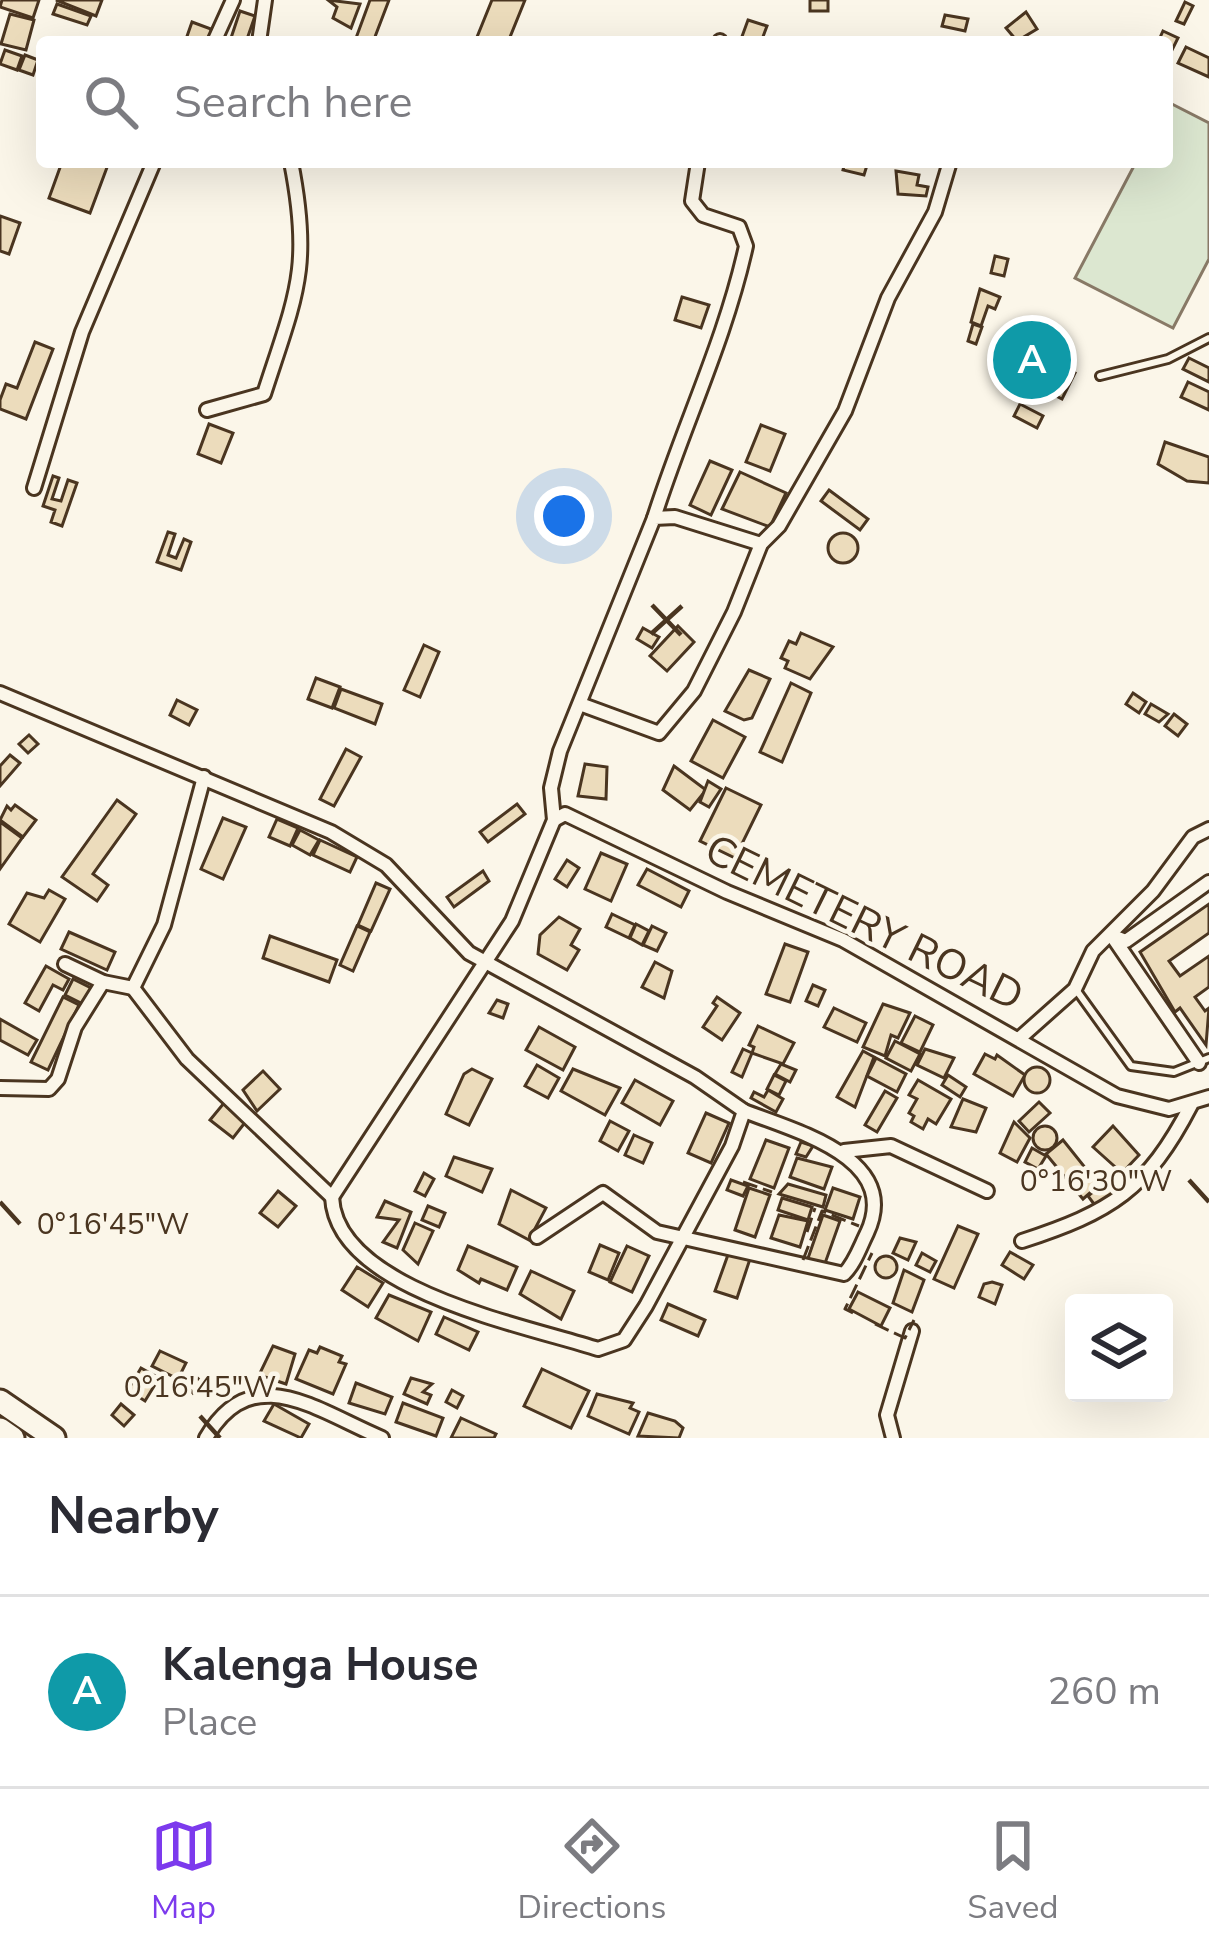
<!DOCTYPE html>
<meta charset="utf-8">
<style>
body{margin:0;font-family:"Nunito Sans",sans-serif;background:#f7f7f7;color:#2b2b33}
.controls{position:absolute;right:36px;bottom:36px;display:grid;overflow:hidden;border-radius:12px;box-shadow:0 12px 48px #0002}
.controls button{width:108px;height:108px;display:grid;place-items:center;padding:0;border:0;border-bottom:3px solid #e1e1e2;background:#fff;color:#2b2b33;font:60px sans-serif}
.you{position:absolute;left:564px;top:516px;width:42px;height:42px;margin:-30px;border:9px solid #fff;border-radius:50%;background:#1a73e8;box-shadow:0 0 0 18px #1a73e833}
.badge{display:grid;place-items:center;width:78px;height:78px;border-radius:50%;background:#7c3aed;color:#fff;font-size:39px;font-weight:700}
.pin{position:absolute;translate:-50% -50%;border:6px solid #fff;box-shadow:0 3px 12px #0006}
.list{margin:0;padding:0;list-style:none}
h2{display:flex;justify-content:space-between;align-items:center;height:156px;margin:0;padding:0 48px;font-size:51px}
h2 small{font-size:39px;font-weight:400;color:#7c7c81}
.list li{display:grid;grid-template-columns:78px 1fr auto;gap:36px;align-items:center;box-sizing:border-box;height:192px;padding:0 48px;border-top:3px solid #e1e1e2}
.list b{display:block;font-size:45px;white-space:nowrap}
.list p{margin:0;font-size:39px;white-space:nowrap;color:#7c7c81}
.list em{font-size:39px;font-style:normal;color:#7c7c81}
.icon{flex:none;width:66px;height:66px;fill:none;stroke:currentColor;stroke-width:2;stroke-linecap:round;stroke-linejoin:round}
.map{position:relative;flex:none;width:1209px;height:1438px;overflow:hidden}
.search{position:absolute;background:#fff;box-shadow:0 12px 48px #0002;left:36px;right:36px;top:36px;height:132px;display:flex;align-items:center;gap:30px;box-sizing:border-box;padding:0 42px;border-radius:12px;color:#7c7c81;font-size:45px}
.sheet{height:348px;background:#fff}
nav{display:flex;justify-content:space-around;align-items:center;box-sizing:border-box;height:168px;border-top:3px solid #e1e1e2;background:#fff;font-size:33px;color:#7c7c81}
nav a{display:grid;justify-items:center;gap:6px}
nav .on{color:#7c3aed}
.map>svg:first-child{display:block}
.green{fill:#dce7d0;stroke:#887966;stroke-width:3}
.building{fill:#ecdcbc;stroke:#4a3520;stroke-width:3}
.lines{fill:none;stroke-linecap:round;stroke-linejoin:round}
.lane-casing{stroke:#4a3520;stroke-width:12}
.street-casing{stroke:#4a3520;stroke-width:18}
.highway-casing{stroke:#4a3520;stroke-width:27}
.lane{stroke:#fbf6e9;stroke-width:6}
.street{stroke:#fbf6e9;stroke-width:12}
.highway{stroke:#fbf6e9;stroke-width:21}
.fence{stroke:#4a3520;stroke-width:3;stroke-dasharray:15 6;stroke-linecap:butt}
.ticks{fill:none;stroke:#4a3520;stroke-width:4.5}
.labels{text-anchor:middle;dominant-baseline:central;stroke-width:9;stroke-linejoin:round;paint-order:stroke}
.street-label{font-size:42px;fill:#4a3520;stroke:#fbf6e9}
.ticks-label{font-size:30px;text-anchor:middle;fill:#4a3520;stroke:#fbf6e9;stroke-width:9;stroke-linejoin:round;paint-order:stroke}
</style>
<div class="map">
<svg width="1209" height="1438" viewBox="0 0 1209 1438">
<rect width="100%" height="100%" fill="#fbf6e9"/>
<!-- green -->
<polygon class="green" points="1168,102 1209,123 1209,259 1173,328 1075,278 1136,162 1167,162"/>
<!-- building -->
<g class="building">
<polygon points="2,0 39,0 33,18 0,7"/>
<polygon points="56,0 102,0 96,16"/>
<polygon points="328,0 360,4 351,28 333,18 337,7"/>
<polygon points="370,0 389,0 373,42 367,42 356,38"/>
<polygon points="492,0 525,0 508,42 475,42"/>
<rect x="810" y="0" width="18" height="11"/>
<polygon points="1185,2 1193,6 1184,24 1176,21"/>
<polygon points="57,4 91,16 87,25 53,14"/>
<polygon points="240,11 255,16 246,42 231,38"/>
<polygon points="1026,12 1037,29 1017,41 1006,28"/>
<polygon points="10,14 34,20 26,50 1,44"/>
<polygon points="945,15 968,19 965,31 942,26"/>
<polygon points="748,20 767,26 761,42 740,42"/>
<polygon points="192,22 211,29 210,42 185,42"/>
<polygon points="1163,31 1178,38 1167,60 1167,42 1158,42"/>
<polygon points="1186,47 1209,58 1209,77 1178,63"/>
<polygon points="5,50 22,56 17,70 0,64"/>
<polygon points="25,55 38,60 33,75 19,70"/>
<polygon points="62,162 109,162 90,213 49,198"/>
<polygon points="845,162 868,162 864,175 843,170"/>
<polygon points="896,171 919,175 917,185 928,187 926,196 898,194"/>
<polygon points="0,216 20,223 9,254 0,251"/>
<polygon points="995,256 1008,259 1004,276 991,273"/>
<polygon points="980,289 1000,297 995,309 988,306 981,326 971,322"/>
<polygon points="682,297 709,305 701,328 675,320"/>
<polygon points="973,324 982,327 976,344 968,341"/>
<polygon points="35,342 53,349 26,419 0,409 0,400 6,384 17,388"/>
<polygon points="1022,347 1075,373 1062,399 1031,383 1027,392 1005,381"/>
<polygon points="1189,358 1209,368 1209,382 1183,369"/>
<polygon points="1188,382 1209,392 1209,410 1181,397"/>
<polygon points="1020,404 1043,416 1037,428 1014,416"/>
<polygon points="209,424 233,433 221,463 198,454"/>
<polygon points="761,425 785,434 770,471 746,462"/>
<polygon points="1165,442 1209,457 1209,483 1187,481 1158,464"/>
<polygon points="710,461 732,470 711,515 690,505"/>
<polygon points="740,472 786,493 770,527 722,509"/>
<polygon points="53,476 59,478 52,499 61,501 68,480 77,483 62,526 51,522 55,510 43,506"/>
<polygon points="829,490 868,519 860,530 821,501"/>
<polygon points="168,532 175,534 168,555 176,558 184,539 191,542 181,570 157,562"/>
<circle cx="843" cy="548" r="15"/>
<polygon points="678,626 694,642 667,671 650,656"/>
<polygon points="643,628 659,637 652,648 637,639"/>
<polygon points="801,633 833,647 810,679 785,668 788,661 781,658 789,641 796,644"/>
<polygon points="424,645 439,652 420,697 404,690"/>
<polygon points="749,670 770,679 752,718 744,720 725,711"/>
<polygon points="316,678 340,687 332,708 308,699"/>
<polygon points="791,683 811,693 782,762 760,752"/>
<polygon points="341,689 382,704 375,724 334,708"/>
<polygon points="1133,693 1146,702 1139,713 1126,704"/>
<polygon points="177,700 197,710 189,725 170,715"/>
<polygon points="1151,704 1168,714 1159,722 1145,714"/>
<polygon points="1174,714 1187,724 1178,736 1165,726"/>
<polygon points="713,720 745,737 723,778 691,761"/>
<polygon points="29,735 38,744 28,753 19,744"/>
<polygon points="346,749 361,757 334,806 320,799"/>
<polygon points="10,755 20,763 0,786 0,766"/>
<polygon points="585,764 607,767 606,799 578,796"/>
<polygon points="674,766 706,790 690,810 663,790"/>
<polygon points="708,781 721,789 709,807 700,802"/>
<polygon points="726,788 761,805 735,858 700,841"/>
<polygon points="117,800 136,814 93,874 108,885 97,901 62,877"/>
<polygon points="517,804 525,814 488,842 480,832"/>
<polygon points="15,805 36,820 23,837 0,820 7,806 11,810"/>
<polygon points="223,818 246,827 223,879 201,869"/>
<polygon points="277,819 298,828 290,846 269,837"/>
<polygon points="0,822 22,838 0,869"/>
<polygon points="300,830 319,840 310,855 292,845"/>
<polygon points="320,840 357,857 350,872 313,855"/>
<polygon points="601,853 627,864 611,901 585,889"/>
<polygon points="567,860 579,868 567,887 555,879"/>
<polygon points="647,869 689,891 681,907 638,885"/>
<polygon points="483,871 489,881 454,907 447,897"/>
<polygon points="376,883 390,889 371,931 358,925"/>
<polygon points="49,890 65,899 40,942 9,924 27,893 44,898"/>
<polygon points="1209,904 1209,933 1169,961 1180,976 1209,956 1209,987 1195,997 1205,1011 1209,1008 1206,1045 1180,1008 1175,1012 1140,952"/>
<polygon points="612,914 635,925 629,938 606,927"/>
<polygon points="559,917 580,929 571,945 579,950 567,970 538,954 540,935"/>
<polygon points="636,924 649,931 642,945 630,938"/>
<polygon points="357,926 370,932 353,971 340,965"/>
<polygon points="652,926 666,933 657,951 643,945"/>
<polygon points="69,932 115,952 107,970 61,949"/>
<polygon points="270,936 337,960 329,982 263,958"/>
<polygon points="785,944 808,952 790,1002 766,994"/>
<polygon points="655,962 672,971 664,998 642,987"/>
<polygon points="46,966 69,979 63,990 53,985 39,1011 25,1003"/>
<polygon points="73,979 93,989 85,1005 65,995"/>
<polygon points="813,985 825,990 818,1006 806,1001"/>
<polygon points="63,997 79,1005 48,1070 31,1062"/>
<polygon points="717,997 740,1013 722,1040 703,1027 717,1006 713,1003"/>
<polygon points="497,1000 508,1004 503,1018 489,1013"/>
<polygon points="883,1004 910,1013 898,1038 891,1035 885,1056 863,1047"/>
<polygon points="834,1008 866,1023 857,1042 824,1027"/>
<polygon points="915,1016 933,1025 920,1052 901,1043"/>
<polygon points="0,1019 37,1040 28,1055 0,1040"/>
<polygon points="758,1026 794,1043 783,1064 752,1053 754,1047 749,1045"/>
<polygon points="539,1027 575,1047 563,1070 526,1050"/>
<polygon points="895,1041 920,1054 911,1071 886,1058"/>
<polygon points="743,1049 752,1053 742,1077 732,1072"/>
<polygon points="925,1049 954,1058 944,1078 917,1065"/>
<polygon points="863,1051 874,1057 855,1107 837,1097"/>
<polygon points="985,1054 995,1059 997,1055 1025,1075 1013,1096 974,1074"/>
<polygon points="876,1058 906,1074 897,1092 867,1076"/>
<polygon points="781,1064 796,1070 790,1082 775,1074"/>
<polygon points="537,1065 559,1078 548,1098 525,1086"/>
<circle cx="1037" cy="1080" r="13"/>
<polygon points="472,1069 492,1079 469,1125 446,1114 464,1074"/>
<polygon points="573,1069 620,1088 605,1115 561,1091"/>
<polygon points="263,1071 280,1089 257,1111 243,1090"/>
<polygon points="774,1075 786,1081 779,1095 767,1089"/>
<polygon points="948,1075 966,1087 960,1097 942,1085"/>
<polygon points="635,1080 673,1101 660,1125 622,1103"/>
<polygon points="918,1080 951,1099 936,1124 928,1119 923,1129 911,1122 914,1116 909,1113 917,1099 909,1095"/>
<polygon points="768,1090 783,1099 776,1112 751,1098 754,1092 764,1097"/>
<polygon points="885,1091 897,1098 877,1132 865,1125"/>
<polygon points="963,1099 986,1108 976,1132 951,1127"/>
<polygon points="1039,1102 1050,1113 1029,1132 1019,1121"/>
<polygon points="224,1103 247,1120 233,1138 210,1120"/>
<polygon points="706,1113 729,1123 711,1163 688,1153"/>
<polygon points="610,1121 629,1131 618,1151 600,1141"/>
<polygon points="1014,1122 1030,1138 1017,1162 1000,1153"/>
<polygon points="1113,1126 1139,1155 1122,1173 1093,1147"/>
<circle cx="1045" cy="1138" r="12"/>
<polygon points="634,1135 652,1143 643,1163 625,1155"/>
<polygon points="766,1140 789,1148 774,1188 750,1179"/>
<polygon points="1063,1140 1099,1185 1083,1199 1046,1154"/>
<polygon points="801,1142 813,1146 806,1157 796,1154"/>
<polygon points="1032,1148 1046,1156 1038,1169 1025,1162"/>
<polygon points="454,1157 492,1169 482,1192 446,1176"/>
<polygon points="797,1158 832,1167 824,1189 790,1177"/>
<polygon points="424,1173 434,1179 425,1196 415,1191"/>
<polygon points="731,1180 748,1186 743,1196 727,1190"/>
<polygon points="1105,1182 1114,1194 1097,1208 1088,1196"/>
<polygon points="788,1184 826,1195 823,1207 779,1194"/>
<polygon points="749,1188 770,1195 755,1237 735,1230"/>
<polygon points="833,1188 860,1197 853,1219 825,1210"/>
<polygon points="511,1190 546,1208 529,1240 499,1224"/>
<polygon points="278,1191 296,1206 278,1227 260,1213"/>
<polygon points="782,1198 812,1207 808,1220 778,1210"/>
<polygon points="385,1201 411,1212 397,1248 383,1242 399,1220 377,1217"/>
<polygon points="428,1206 445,1213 439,1227 422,1220"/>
<polygon points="779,1215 808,1221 800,1247 771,1238"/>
<polygon points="823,1215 840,1221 823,1269 806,1264"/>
<polygon points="415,1223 433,1231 418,1264 403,1250"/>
<polygon points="958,1226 978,1234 954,1288 934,1279"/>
<polygon points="900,1238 916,1242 908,1260 893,1253"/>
<polygon points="600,1245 619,1253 608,1280 589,1272"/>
<polygon points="468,1246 517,1267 507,1290 481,1279 479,1283 458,1270"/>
<polygon points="627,1246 649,1256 632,1292 610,1282"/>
<polygon points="729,1252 750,1259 737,1298 715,1291"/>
<polygon points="1010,1252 1033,1265 1024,1279 1002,1265"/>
<polygon points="922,1253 936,1261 930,1272 916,1265"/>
<circle cx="886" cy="1267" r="11"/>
<polygon points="357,1267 383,1283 368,1307 342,1290"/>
<polygon points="904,1270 924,1280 912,1312 893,1303"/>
<polygon points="531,1271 574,1291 561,1319 520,1294"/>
<polygon points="992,1282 1002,1285 995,1304 979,1297 984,1284"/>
<polygon points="858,1292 890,1308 881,1326 849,1309"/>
<polygon points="389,1295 431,1312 418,1341 376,1318"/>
<polygon points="668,1304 705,1320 698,1336 661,1320"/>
<polygon points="444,1317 478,1332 469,1350 436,1334"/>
<polygon points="273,1346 295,1354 286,1384 259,1375"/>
<polygon points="320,1347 342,1356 339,1362 346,1364 333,1394 296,1379 309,1350 317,1353"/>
<polygon points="160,1351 186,1363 178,1379 152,1366"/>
<polygon points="141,1368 159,1378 145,1401 128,1390"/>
<polygon points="542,1369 589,1391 571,1428 524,1406"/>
<polygon points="195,1376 203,1383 193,1393 186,1385"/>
<polygon points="411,1378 432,1384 423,1392 431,1395 427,1404 404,1394"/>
<polygon points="356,1383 392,1397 385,1414 349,1403"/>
<polygon points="452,1390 463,1396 457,1408 446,1402"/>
<polygon points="597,1394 633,1403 630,1408 639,1412 629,1434 588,1416"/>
<polygon points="403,1403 443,1418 436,1436 396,1422"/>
<polygon points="121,1404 134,1415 124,1426 112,1415"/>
<polygon points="274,1404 309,1424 301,1438 264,1421"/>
<polygon points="648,1413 675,1421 683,1428 679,1438 638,1436"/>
<polygon points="461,1418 496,1434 494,1438 451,1438"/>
</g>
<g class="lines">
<!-- lane casing -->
<g class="lane-casing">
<g id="lane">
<polyline points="1100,376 1168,359 1209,338"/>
<polyline points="1077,991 1131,1066 1174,1072 1209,1058"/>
</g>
</g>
<!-- street casing -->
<g class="street-casing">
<g id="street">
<polyline points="214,42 233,0"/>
<polyline points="259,42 265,0"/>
<polyline points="720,42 720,41"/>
<path d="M 207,410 L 264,394 C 296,295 312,268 291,162"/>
<polyline points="34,488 82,332 154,162"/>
<path d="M 654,518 C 683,426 725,341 746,246 L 739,227 L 703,215 L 692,201 L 698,162"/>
<path d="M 0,693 L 331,832 L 386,865 L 469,953 L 695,1077 L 744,1111 L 732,1146 L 646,1306 L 624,1340 L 598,1349 C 524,1325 336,1290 332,1197"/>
<polyline points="580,704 659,733 694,691 734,612 761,544 779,526 845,411 888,298 935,212 949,165"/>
<polyline points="204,777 164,925 133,988 187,1059 332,1197 512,921 554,820 551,788 560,751 654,518 675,517 761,544"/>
<polyline points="554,820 565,814 727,892 843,940 1117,1096 1169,1109 1209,1097"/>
<polyline points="1112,936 1199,1063"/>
<polyline points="1113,936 1126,941 1209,882"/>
<polyline points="65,964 103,982 133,988"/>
<polyline points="1021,1037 1075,989 1093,951 1153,891 1193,837 1209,829"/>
<polyline points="0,1088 49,1089 58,1079 75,1027 103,982"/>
<polyline points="844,1151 891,1146 987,1191"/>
<path d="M 537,1237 L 603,1193 L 657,1232 L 844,1274 C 855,1263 860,1247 867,1233 C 902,1158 795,1131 744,1111"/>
<path d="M 1022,1241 C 1111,1212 1147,1190 1191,1105"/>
<path d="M 206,1438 C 252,1358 317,1411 382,1438"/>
<polyline points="893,1438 887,1415 912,1331"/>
</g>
</g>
<!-- highway casing -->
<g class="highway-casing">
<g id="highway">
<polyline points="0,1401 54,1438"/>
<polyline points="0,1429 13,1438"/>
</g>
</g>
<!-- lane -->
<use href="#lane" class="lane"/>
<!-- street -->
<use href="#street" class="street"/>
<!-- highway -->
<use href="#highway" class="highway"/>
<!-- fence -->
<g class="fence">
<polyline points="743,1182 772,1192"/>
<polyline points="807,1232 815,1208"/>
<polyline points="803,1260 822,1211 859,1226"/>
<polyline points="853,1313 845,1309 872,1253"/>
<polyline points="875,1324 905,1338 914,1320"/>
</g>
</g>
<!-- ticks -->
<path class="ticks" d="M 652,605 L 681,635M 651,634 L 682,606M 1189,1180 L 1209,1202M 0,1202 L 20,1224M 200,1416 L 220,1438"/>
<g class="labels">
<!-- street labels -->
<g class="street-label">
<text transform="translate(864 923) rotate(26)">CEMETERY ROAD</text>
</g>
</g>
<g class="ticks-label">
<text x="1096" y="1191">0°16'30"W</text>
<text x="113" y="1234">0°16'45"W</text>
<text x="200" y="1397">0°16'45"W</text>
</g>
</svg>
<div class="controls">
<button><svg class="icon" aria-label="layers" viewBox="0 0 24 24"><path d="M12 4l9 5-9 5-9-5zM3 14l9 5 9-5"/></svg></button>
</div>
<div class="you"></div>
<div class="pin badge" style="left:1032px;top:360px;background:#0f9aa8">A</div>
<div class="search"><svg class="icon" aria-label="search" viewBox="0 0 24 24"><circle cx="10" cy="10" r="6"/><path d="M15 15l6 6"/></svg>Search here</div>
</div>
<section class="sheet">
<h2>Nearby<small></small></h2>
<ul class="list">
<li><span class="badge" style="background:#0f9aa8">A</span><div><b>Kalenga House</b><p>Place</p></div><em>260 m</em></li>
</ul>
</section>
<nav>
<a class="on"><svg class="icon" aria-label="map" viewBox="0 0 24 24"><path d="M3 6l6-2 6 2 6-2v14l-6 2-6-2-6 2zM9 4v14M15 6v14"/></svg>Map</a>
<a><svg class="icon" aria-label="directions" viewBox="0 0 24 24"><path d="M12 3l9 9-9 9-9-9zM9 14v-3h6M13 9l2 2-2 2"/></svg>Directions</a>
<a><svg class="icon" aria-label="saved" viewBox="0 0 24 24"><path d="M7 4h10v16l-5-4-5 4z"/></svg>Saved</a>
</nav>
